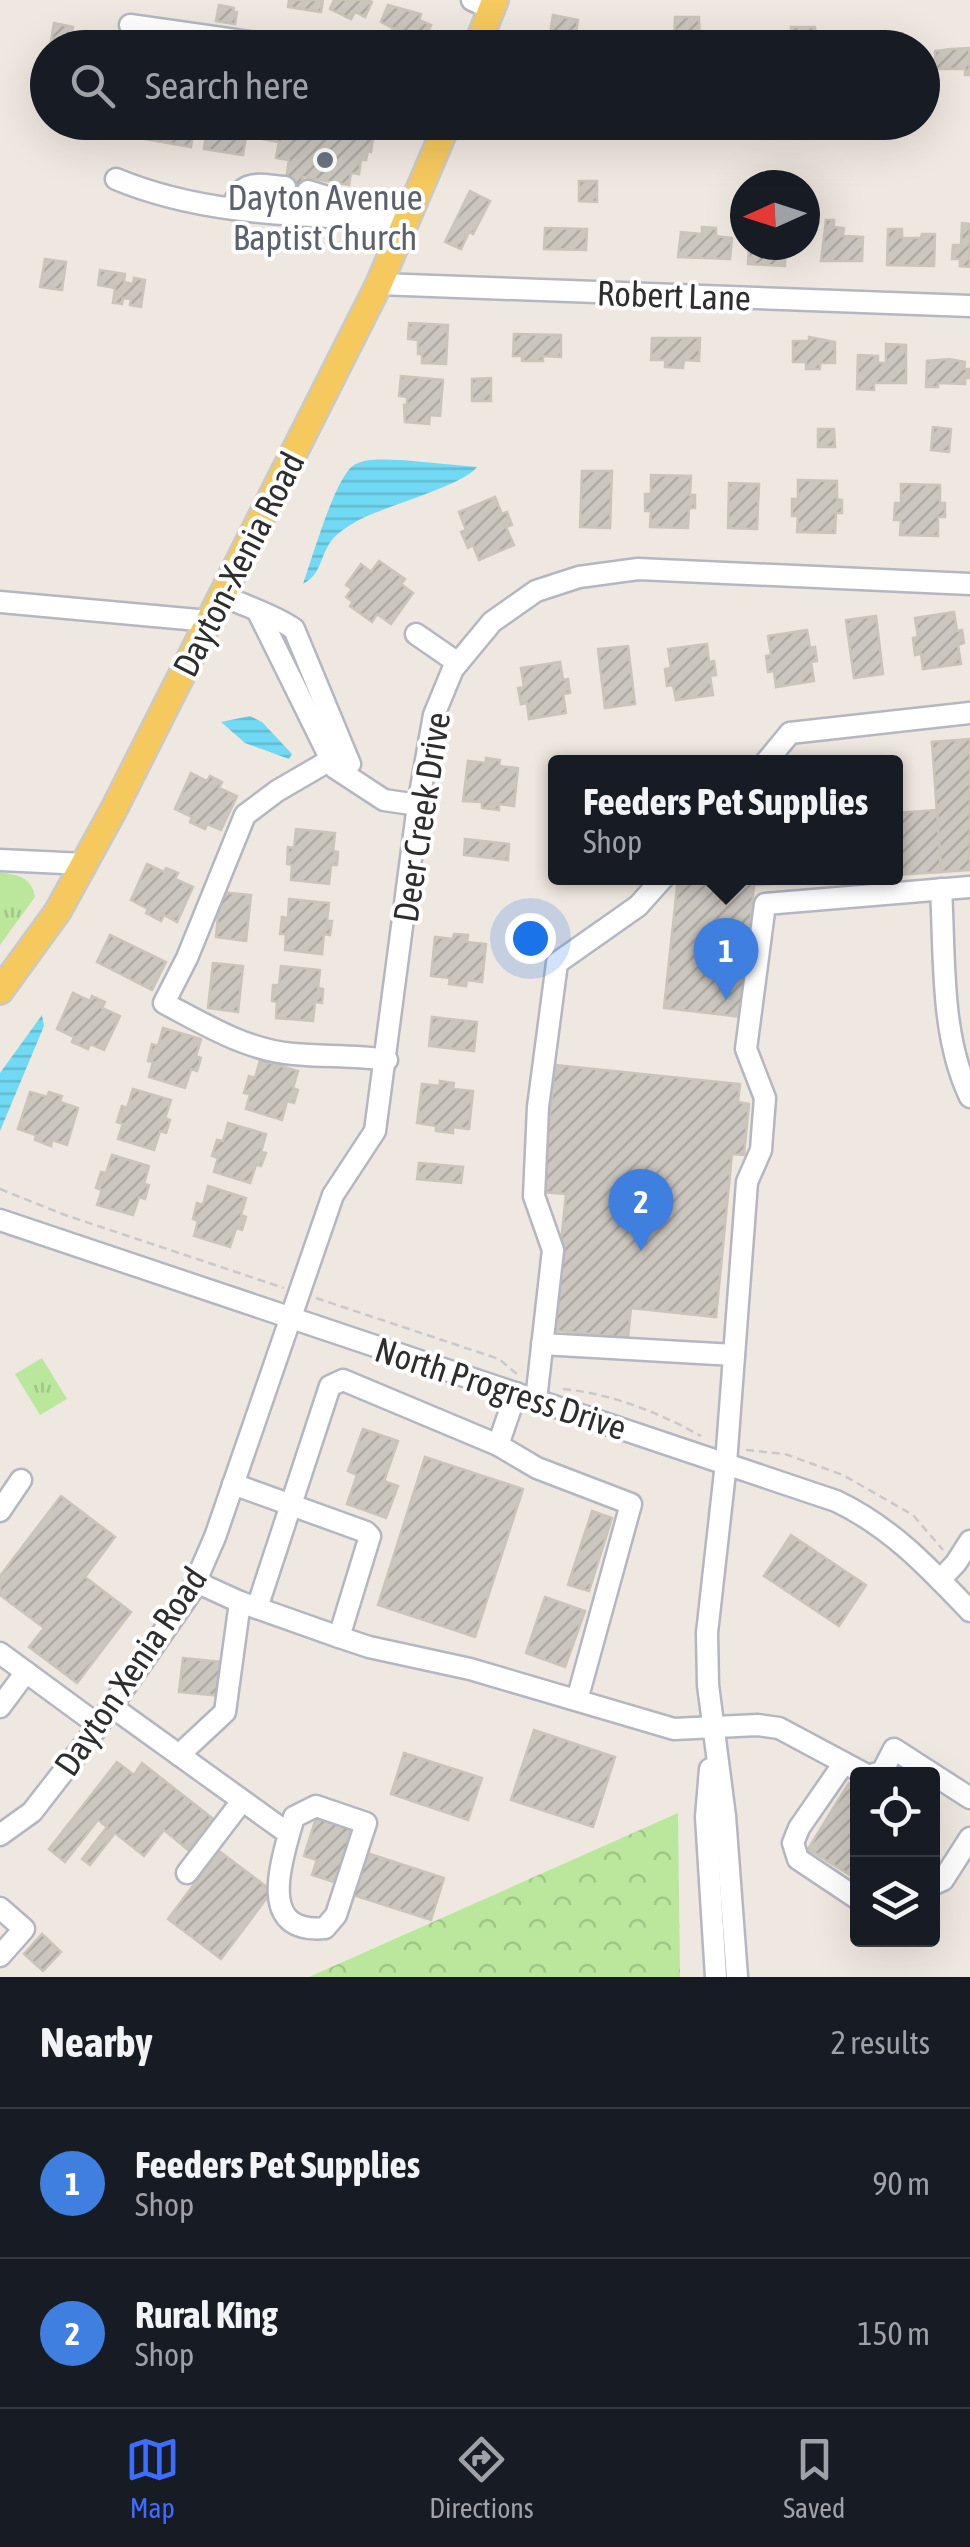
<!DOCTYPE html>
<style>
body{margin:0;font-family:"Asap Condensed",sans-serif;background:#20242c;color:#f1f3f6}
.controls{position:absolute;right:30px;bottom:30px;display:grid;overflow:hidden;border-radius:10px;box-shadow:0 10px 40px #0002}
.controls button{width:90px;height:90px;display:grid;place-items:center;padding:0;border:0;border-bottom:2px solid #363941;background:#171b24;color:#f1f3f6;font:50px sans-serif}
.compass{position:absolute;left:730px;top:170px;width:90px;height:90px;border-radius:50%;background:#171b24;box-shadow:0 10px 40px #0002;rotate:267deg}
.you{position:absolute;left:530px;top:938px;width:35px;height:35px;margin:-25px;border:8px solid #fff;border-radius:50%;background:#1a73e8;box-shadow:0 0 0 15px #1a73e833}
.badge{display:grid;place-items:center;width:65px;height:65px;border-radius:50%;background:#3d6dff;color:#fff;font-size:32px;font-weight:700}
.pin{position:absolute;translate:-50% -82px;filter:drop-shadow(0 2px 5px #0008)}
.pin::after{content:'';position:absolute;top:52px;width:35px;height:30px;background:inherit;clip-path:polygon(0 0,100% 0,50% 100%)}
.popup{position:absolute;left:548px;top:755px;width:355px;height:130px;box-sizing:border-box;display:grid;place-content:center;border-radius:10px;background:#171b24;filter:drop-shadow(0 2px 8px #0005);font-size:32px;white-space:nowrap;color:#9ea1a6}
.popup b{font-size:38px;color:#f1f3f6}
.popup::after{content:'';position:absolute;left:50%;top:100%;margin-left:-20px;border:20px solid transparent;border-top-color:#171b24}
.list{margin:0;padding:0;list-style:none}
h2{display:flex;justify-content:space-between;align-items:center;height:130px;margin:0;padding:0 40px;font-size:42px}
h2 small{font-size:32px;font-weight:400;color:#9ea1a6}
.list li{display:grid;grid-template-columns:65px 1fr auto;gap:30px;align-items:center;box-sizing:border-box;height:150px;padding:0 40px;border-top:2px solid #363941}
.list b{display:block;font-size:38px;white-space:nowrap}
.list p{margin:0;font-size:32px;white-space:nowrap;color:#9ea1a6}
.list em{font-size:32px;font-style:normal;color:#9ea1a6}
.icon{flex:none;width:55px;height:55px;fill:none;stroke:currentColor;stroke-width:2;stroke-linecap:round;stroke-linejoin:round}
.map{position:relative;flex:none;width:970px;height:1977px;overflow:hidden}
.search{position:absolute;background:#171b24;box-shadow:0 10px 40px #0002;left:30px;right:30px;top:30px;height:110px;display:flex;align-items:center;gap:25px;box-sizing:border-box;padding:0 35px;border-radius:55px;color:#9ea1a6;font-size:38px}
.sheet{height:430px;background:#171b24}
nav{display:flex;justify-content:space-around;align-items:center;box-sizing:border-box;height:140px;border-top:2px solid #363941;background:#171b24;font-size:28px;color:#9ea1a6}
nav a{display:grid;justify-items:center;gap:5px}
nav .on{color:#3d6dff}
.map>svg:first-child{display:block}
.grass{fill:url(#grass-tufts)}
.forest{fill:url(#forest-crowns)}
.water{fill:url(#water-rules)}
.building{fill:url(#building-hatch);stroke:#cbc4b9;stroke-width:2.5}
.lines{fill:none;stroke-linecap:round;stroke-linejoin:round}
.minor-casing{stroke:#b4b7c1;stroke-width:25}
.major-casing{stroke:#c9c9c9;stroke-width:30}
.path{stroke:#c9c9c9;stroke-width:2.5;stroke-dasharray:8 5;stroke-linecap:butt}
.minor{stroke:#fff;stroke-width:20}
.major{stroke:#f6c95e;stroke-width:25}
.worship-dot{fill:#6b7280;stroke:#fff;stroke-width:4}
.labels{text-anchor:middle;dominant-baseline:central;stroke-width:8;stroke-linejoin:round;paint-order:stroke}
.worship-label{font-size:35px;fill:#5b616d;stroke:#fff}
.street-label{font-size:35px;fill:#2e2e2e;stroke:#fff}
</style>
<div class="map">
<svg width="970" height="1977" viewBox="0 0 970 1977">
<defs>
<pattern id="grass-tufts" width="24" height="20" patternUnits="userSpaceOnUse" patternTransform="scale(2.5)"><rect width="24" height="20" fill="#bae79b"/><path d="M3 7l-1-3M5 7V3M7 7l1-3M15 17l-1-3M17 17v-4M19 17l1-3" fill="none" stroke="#a0c686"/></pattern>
<pattern id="forest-crowns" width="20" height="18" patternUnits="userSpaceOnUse" patternTransform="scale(2.5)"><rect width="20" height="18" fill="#bae79b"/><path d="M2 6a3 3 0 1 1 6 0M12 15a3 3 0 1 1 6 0" fill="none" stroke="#a0c686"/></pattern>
<pattern id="water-rules" width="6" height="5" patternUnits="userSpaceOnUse" patternTransform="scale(2.5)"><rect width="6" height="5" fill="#71d9f3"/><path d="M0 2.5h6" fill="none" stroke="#62bbd1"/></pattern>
<pattern id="building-hatch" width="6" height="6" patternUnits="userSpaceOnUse" patternTransform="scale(2.5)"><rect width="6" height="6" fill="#cbc6be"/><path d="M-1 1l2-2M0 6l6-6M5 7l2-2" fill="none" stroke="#afaaa4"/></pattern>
</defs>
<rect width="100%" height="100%" fill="#efe8e0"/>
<!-- grass -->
<g class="grass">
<path d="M 0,872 C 19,876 31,876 35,897 L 0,945 Z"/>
<polygon points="42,1358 67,1399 40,1415 15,1374"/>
</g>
<!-- forest -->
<polygon class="forest" points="678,1813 680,1977 309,1977"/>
<!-- water -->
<g class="water">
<path d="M 402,460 L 477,467 C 463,486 384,506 357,521 C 350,525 337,533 332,540 C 320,555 322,574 303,584 C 312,559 335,477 354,465 C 367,457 388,460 402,460 Z"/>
<polygon points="250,716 262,722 292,754 289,759 245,743 221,722"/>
<polygon points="42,1015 44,1026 0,1131 0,1073"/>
</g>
<!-- building -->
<g class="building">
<polygon points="289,0 323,0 321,12 288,7"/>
<polygon points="334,0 368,0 372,2 365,17 355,12 351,19 330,9"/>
<polygon points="219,5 234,8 233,12 237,12 235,24 216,21"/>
<polygon points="388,5 421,14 419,20 431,25 424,41 410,35 408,41 391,33 393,28 381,22"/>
<polygon points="553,15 578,20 575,39 550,34"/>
<polygon points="675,17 699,17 700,48 674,48"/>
<polygon points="54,23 73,27 70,44 51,41"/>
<polygon points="791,27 815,27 817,46 805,48 801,41 796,43 796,48 781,48 782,33 791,33"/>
<polygon points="951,49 969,48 970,75 965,75 965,69 935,69 935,51"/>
<polygon points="142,122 195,122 191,147 139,138"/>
<polygon points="208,122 371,122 371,126 375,127 371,152 368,151 366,160 361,160 359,174 351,173 349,185 303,177 299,197 284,194 289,160 276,158 279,142 246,136 243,155 204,149"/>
<polygon points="579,181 597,181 597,202 579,201"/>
<polygon points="470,191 490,201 473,234 469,232 461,249 445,242"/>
<polygon points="826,220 834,220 834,227 844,228 843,236 863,237 862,261 821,261"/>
<polygon points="962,223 970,224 970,267 960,266 960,259 952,259 953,245 961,245"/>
<polygon points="702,227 716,228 716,236 732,238 730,259 678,257 681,232 702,234"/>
<polygon points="545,228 587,229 586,250 544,249"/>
<polygon points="888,229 902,229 902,238 921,238 922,234 935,234 934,266 887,265"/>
<polygon points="749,245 786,245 785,266 748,264"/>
<polygon points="45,259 66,262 62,290 40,287"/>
<polygon points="100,270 125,274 124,282 133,284 134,278 145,280 141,307 130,305 131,299 123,298 122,304 113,303 115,288 98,285"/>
<polygon points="409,323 448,325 446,364 422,363 422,354 418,354 418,340 408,339"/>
<polygon points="514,334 561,335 561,357 543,356 543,361 522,361 522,356 513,356"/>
<polygon points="809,337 835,342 835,363 820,363 820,369 806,369 806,362 793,362 793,341 809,341"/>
<polygon points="652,338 700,338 699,361 684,360 683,368 665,367 665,360 651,360"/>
<polygon points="886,344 906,345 906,383 874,383 874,390 857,389 858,355 878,356 878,363 886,363"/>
<polygon points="949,359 965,362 964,369 970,369 970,378 965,378 965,384 938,383 938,387 926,387 927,361"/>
<polygon points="401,376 443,380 440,416 430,415 429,424 405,422 404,405 407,405 407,397 399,396"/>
<polygon points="491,378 491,401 472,401 472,379"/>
<polygon points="933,427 951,429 949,452 931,450"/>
<polygon points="818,429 834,429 835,447 818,447"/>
<polygon points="582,471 612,471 610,528 580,527"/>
<polygon points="651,475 691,476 690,495 695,495 695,508 689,508 688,528 650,527 651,511 645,511 645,494 651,494"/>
<polygon points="798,480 837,481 837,499 842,500 842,513 836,513 835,533 797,532 798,516 792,516 792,499 798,499"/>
<polygon points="729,483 759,484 757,529 728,528"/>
<polygon points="901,484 940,485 940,503 945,503 945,517 938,517 938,536 900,535 901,520 894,520 895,503 901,503"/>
<polygon points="495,497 502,514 507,512 512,525 506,527 514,545 479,560 473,545 468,548 461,532 466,530 459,512"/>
<polygon points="379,561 405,579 401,584 413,593 391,624 377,614 372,622 350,606 353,602 346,597 352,589 346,585 361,564 371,572"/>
<polygon points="954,612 957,631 962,630 964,643 958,645 961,664 923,669 921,654 915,655 913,638 918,637 915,618"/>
<polygon points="876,616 883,674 854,678 846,620"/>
<polygon points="807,630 810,648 815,647 817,661 811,662 814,681 776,687 774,671 768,672 766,656 771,655 768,636"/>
<polygon points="707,644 709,662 714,661 716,675 710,676 713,695 676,700 673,685 667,686 665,669 671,668 668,649"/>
<polygon points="628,646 635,704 605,708 598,649"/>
<polygon points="560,662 563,680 568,679 570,693 563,694 566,713 529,719 527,703 521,704 518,688 524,687 521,668"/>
<polygon points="970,739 970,870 941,872 932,742"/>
<polygon points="486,758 500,760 499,766 518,768 514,806 499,804 499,810 482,808 482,802 463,801 468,761 486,763"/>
<polygon points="191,773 207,781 210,776 222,782 219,788 237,796 221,830 207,824 205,829 190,822 192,817 175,809"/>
<polygon points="937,810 941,872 896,875 896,813"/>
<polygon points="296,829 335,833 333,851 338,852 337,865 331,865 329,884 291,880 292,865 287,864 288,847 294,848"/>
<polygon points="465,839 509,844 508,860 464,855"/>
<polygon points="147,864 164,872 166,868 178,873 175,879 193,887 177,922 164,915 161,921 146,913 148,909 131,900"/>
<polygon points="678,878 747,881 747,878 863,878 754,885 742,1017 664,1008"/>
<polygon points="220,892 251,895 246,941 216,937"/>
<polygon points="289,899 329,903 327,921 332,921 330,935 324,934 322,954 285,950 286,934 280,934 282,917 288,918"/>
<polygon points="454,934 468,935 467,942 486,944 482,982 467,980 466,986 449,984 450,978 431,976 435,937 453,939"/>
<polygon points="110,935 166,962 152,990 97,962"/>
<polygon points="213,963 243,966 238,1012 208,1008"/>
<polygon points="281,966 320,970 318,988 323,989 322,1003 315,1002 313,1021 276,1018 277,1002 272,1001 273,985 279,985"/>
<polygon points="73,993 90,1001 92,996 105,1002 102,1008 120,1016 104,1050 90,1044 88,1049 72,1042 74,1037 57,1029"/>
<polygon points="432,1017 477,1022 474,1051 429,1046"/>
<polygon points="163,1028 201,1039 196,1056 201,1058 197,1071 191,1069 185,1088 149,1077 153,1062 148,1061 152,1044 158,1046"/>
<polygon points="260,1060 298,1071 293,1088 298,1090 294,1103 287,1101 282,1120 246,1109 250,1094 244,1093 249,1076 255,1078"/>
<polygon points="555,1065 740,1084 738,1102 749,1104 744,1155 732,1154 716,1317 631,1308 628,1338 552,1330 566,1194 542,1192"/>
<polygon points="440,1081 454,1083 453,1089 473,1091 469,1129 453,1127 453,1133 436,1131 436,1126 417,1123 422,1084 440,1086"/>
<polygon points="133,1089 171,1100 165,1118 170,1120 166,1133 160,1131 154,1150 118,1139 123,1124 117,1122 122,1106 127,1108"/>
<polygon points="30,1092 47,1097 49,1092 62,1096 60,1102 78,1108 67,1145 52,1140 51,1146 35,1140 36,1135 18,1129"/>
<polygon points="228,1123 266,1134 261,1152 266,1153 261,1166 256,1165 250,1183 214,1172 218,1158 212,1156 217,1140 223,1141"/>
<polygon points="112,1155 149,1166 144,1184 149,1185 145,1199 139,1197 133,1215 97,1205 102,1190 96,1188 101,1172 106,1173"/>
<polygon points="419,1163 463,1167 461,1183 417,1179"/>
<polygon points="208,1186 246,1198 241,1215 246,1217 242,1230 236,1228 230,1247 194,1236 198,1221 193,1219 197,1203 203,1205"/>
<polygon points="363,1429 398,1441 384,1481 398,1486 386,1518 347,1504 357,1475 348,1471"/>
<polygon points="425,1457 523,1489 475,1637 378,1605"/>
<polygon points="61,1496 115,1537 85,1577 131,1612 77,1683 29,1647 44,1628 0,1595 0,1576"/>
<polygon points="592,1511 612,1518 589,1591 568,1585"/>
<polygon points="791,1535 866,1585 839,1626 764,1576"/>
<polygon points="545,1597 585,1611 565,1667 526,1653"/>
<polygon points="183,1658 223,1662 220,1696 179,1692"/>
<polygon points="534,1730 615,1757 593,1827 511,1800"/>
<polygon points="404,1753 482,1778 468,1820 391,1794"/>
<polygon points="117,1762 134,1775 142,1763 212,1818 188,1850 164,1830 144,1856 115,1833 90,1865 82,1859 107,1827 98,1820 65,1862 49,1849"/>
<polygon points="849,1783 858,1788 858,1880 808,1849"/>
<polygon points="317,1815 359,1828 340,1884 312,1875 317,1860 304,1856"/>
<polygon points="219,1851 272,1891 221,1959 168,1919"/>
<polygon points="367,1853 444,1878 431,1920 353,1895"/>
<polygon points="42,1934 61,1952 43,1971 24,1954"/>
</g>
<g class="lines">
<!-- minor casing -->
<g class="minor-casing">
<g id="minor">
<polyline points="472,0 492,9"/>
<polyline points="130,25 292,48"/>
<path d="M 116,179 C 207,217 308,215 406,221"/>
<polyline points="308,191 331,198 346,209 346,217"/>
<path d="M 232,208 C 242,178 258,185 285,187"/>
<polyline points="379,284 970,306"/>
<path d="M 222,595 C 246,607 273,614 294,629 L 350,764"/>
<polyline points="0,602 209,621"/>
<polyline points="259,614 335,768 384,800 418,805"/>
<polyline points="416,634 458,663"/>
<path d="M 344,752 L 277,791 L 245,815 L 187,958 L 164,1003 C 204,1024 246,1050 293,1054 C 324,1057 355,1055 387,1060"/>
<polyline points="766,762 790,733 970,713"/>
<polyline points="0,860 85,864"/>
<path d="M 941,889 C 945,958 940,1034 970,1097"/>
<path d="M 0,1220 L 836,1501 C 891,1527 929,1568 970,1611"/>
<polyline points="542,1344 734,1355"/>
<polyline points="536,1400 553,1250 534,1196 538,1107 557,963 638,906 663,878"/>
<polyline points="498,1445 537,1468 631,1504 577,1700"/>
<polyline points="233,1484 366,1532 370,1536 339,1637 240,1602"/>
<polyline points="0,1511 21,1480"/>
<polyline points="940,1580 956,1563 970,1541"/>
<polyline points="257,1608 330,1386 343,1380 498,1445 516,1393"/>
<polyline points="339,1637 369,1647 470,1669 674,1729 758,1725 779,1728 865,1774"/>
<polyline points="0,1653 98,1725"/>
<path d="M 111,1706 L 289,1834 C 278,1874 262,1934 325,1928 L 336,1915 L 366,1823 L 316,1806 L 294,1817 L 289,1834"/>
<polyline points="0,1707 26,1672"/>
<polyline points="179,1755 225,1712 240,1602 196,1582"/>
<polyline points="844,1763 799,1828 793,1843 798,1859 858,1899"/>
<polyline points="710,1769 706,1817 716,1977"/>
<polyline points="874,1774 882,1772 894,1749 970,1798"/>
<polyline points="0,1835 32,1812 88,1740 191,1592 215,1537 333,1195 375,1131 418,805 434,715 453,669 492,622 536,591 579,577 638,569 970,584"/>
<polyline points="187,1873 242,1801"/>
<polyline points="932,1885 943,1880 970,1838"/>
<polyline points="0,1908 24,1929 0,1956"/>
<polyline points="737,1977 725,1816 708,1685 707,1633 726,1463 747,1182 761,1150 762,1136 765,1098 746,1049 765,904 970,887"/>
</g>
</g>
<!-- major casing -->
<g class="major-casing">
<g id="major">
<polyline points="476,48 495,0"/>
<polyline points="0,991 58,911 113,811 379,284 448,122"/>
</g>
</g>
<!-- path -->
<g class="path">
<polyline points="0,1189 65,1215 284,1288"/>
<polyline points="316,1298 499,1359 517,1374"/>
<path d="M 563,1389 C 612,1394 658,1412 701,1436"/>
<polyline points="746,1450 785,1454 843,1475 913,1515 943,1550"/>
</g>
<!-- minor -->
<use href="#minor" class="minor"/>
<!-- major -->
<use href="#major" class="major"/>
</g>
<!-- markers -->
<circle class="worship-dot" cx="325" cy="160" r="10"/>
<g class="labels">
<!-- worship labels -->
<g class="worship-label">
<text x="325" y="197">Dayton Avenue<tspan x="325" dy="40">Baptist Church</tspan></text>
</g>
<!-- street labels -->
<g class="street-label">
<text transform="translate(674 295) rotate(2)">Robert Lane</text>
<text transform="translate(238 564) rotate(-63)">Dayton-Xenia Road</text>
<text transform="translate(421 817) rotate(-81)">Deer Creek Drive</text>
<text transform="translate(501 1388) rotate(18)">North Progress Drive</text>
<text transform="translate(130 1671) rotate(-56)">Dayton Xenia Road</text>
</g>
</g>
</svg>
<div class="controls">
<button><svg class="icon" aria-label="locate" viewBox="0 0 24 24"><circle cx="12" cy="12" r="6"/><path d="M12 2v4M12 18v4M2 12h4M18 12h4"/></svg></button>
<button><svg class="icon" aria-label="layers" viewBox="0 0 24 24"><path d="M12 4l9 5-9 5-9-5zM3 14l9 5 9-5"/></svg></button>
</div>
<svg class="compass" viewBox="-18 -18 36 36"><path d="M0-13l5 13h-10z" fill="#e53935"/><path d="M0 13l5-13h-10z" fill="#9ea1a6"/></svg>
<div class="you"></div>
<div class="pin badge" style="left:726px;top:1000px;background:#3f7fe0">1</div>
<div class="popup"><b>Feeders Pet Supplies</b>Shop</div>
<div class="pin badge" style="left:641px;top:1251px;background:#3f7fe0">2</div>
<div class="search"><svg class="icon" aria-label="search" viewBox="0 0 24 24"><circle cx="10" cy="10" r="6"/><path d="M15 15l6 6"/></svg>Search here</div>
</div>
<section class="sheet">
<h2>Nearby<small>2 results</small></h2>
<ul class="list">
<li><span class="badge" style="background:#3f7fe0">1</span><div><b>Feeders Pet Supplies</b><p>Shop</p></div><em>90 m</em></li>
<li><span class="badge" style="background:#3f7fe0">2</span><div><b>Rural King</b><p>Shop</p></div><em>150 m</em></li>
</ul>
</section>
<nav>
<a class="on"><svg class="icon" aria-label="map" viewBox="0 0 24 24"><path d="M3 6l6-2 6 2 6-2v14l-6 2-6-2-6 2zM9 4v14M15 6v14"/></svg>Map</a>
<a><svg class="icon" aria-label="directions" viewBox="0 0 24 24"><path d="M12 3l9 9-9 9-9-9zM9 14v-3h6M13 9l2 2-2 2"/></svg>Directions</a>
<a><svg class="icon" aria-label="saved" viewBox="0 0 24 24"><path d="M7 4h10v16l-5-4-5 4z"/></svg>Saved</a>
</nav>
